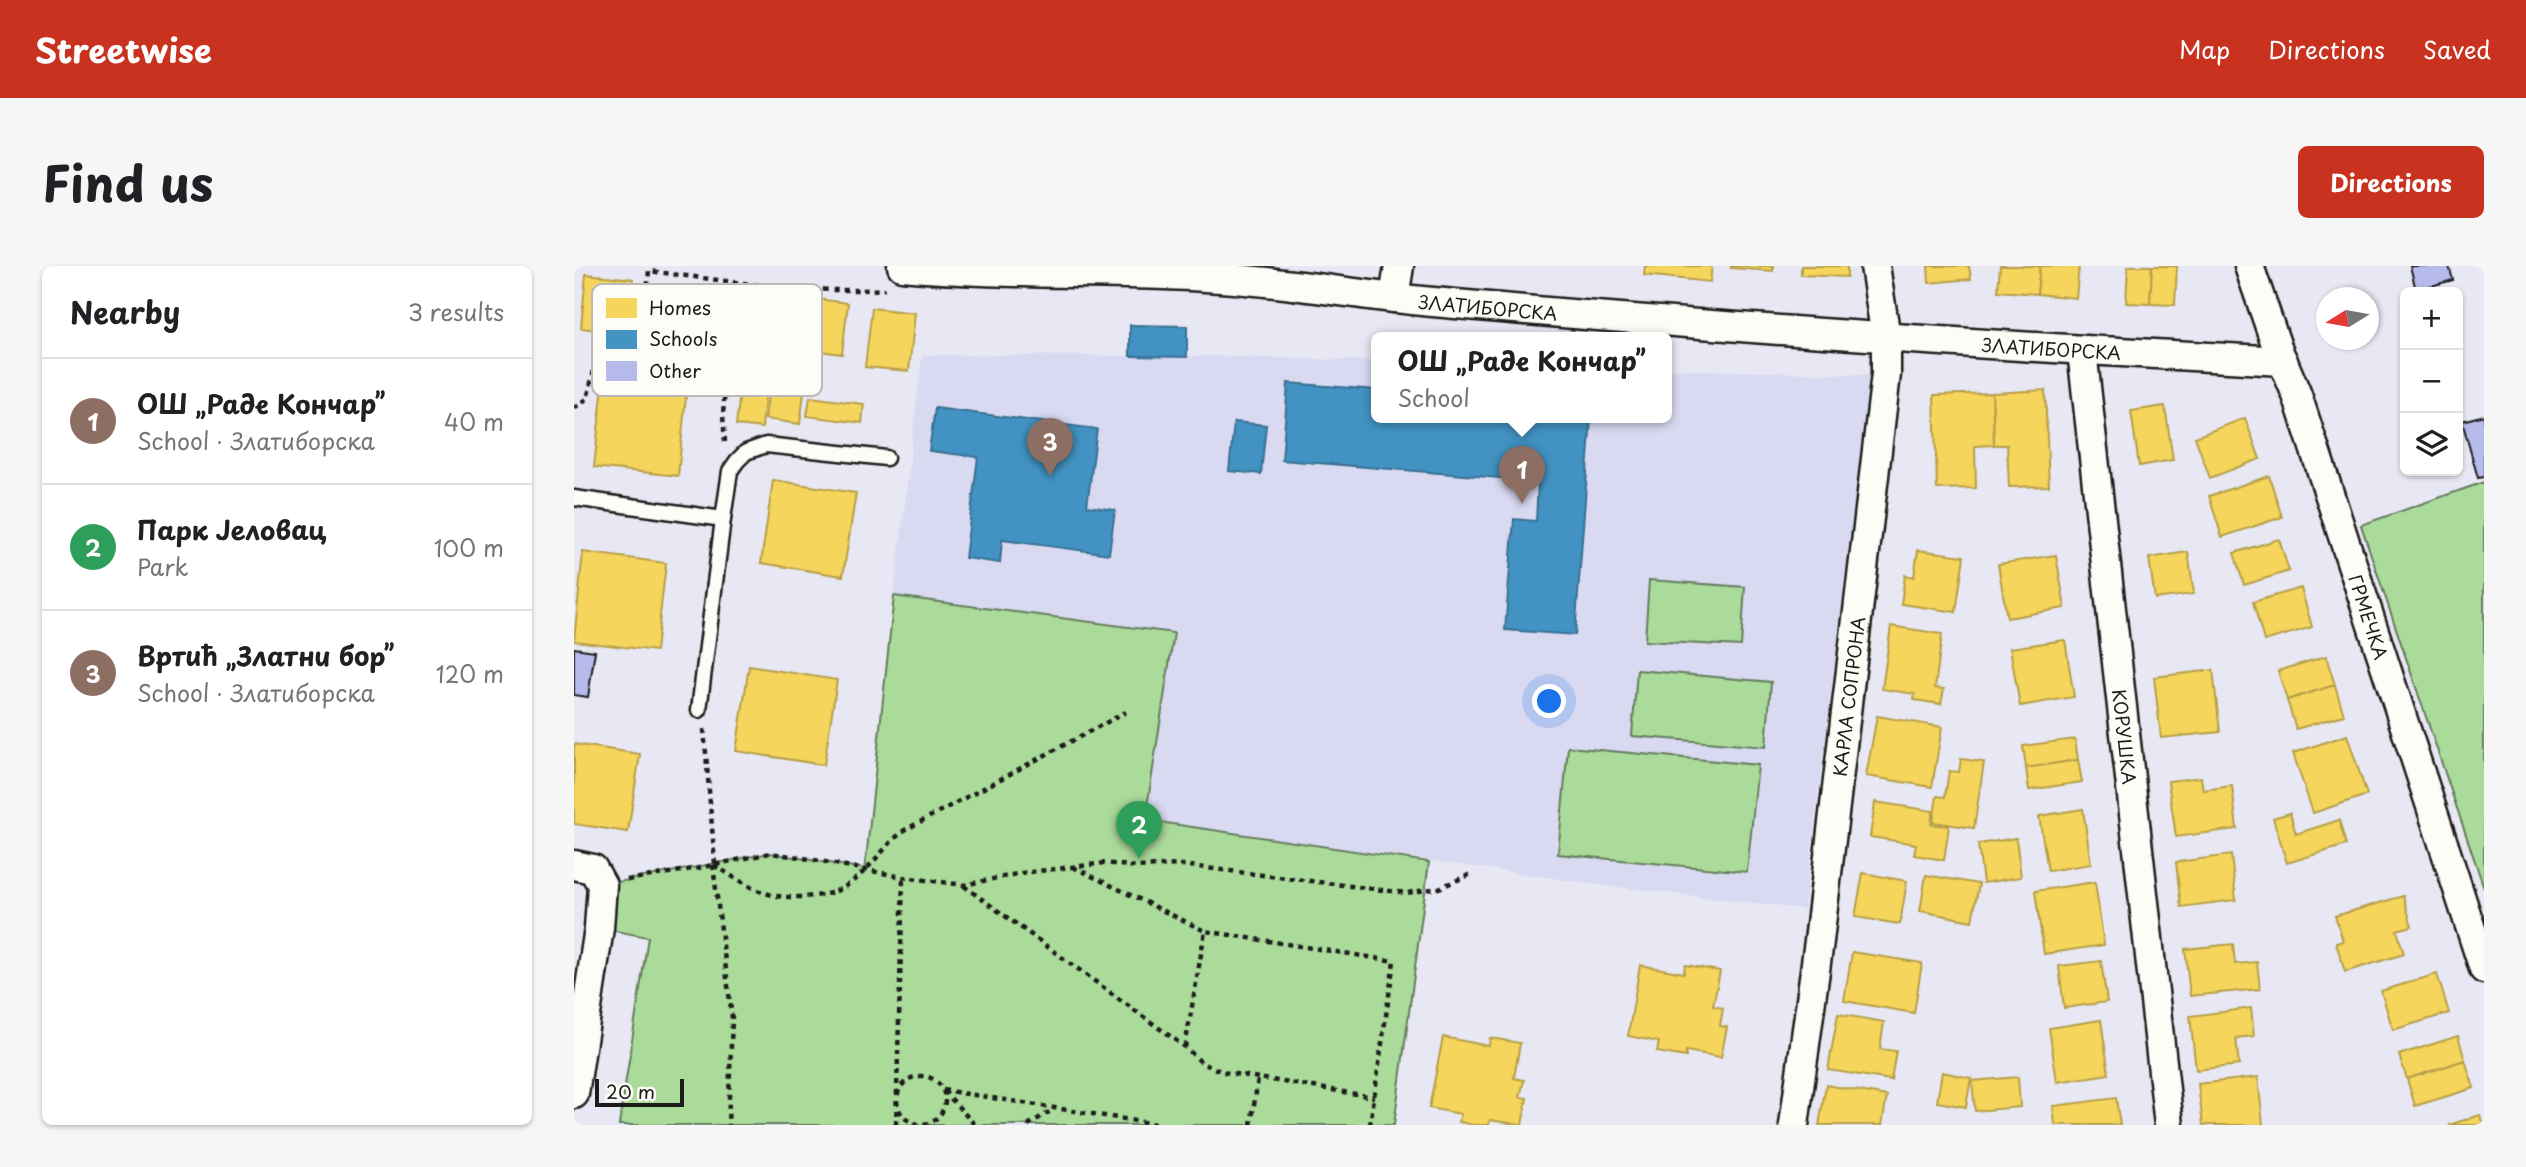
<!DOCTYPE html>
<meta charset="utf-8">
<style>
body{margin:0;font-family:"Playpen Sans",sans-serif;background:#f6f6f6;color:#202124}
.controls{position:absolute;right:21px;top:21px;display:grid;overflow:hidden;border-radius:10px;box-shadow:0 2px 5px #0004}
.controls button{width:63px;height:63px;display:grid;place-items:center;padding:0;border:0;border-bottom:2px solid #e0e0e0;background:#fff;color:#202124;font:35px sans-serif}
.compass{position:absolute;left:1742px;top:21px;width:63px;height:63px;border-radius:50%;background:#fff;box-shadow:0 2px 5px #0004;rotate:259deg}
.scale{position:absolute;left:21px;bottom:18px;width:89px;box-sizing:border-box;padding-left:7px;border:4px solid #1c1c1c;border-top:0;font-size:19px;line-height:24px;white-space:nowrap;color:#1c1c1c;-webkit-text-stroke:5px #fdfcf7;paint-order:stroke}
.you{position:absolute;left:976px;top:436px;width:24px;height:24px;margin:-18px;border:5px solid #fff;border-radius:50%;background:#1a73e8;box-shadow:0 0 0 10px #1a73e833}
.badge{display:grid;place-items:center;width:46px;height:46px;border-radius:50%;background:#c8321e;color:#fff;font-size:23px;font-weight:700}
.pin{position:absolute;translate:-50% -58px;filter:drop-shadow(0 2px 4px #0008)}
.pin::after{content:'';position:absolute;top:37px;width:24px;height:21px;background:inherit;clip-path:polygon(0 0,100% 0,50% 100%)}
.popup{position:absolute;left:797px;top:66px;width:301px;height:91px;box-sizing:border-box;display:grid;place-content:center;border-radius:10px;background:#fff;filter:drop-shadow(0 2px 5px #0005);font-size:23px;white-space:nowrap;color:#757577}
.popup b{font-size:26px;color:#202124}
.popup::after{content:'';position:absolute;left:50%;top:100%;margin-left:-14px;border:14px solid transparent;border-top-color:#fff}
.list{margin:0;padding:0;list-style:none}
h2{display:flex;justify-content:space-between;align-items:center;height:91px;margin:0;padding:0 28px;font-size:30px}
h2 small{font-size:23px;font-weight:400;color:#757577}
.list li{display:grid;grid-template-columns:46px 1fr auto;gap:21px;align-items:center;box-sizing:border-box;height:126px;padding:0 28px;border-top:2px solid #e0e0e0}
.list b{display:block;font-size:26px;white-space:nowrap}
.list p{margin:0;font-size:23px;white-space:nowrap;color:#757577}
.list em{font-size:23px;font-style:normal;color:#757577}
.icon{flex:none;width:38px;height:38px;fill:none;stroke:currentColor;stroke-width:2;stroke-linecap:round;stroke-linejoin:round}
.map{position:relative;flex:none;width:1910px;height:859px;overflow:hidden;border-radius:10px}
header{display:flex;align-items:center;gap:42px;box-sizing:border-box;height:98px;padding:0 35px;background:#c8321e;color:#fff}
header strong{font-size:33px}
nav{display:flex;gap:38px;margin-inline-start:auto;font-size:24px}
.intro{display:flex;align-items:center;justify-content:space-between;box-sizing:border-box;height:168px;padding:0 42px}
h1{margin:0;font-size:49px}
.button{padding:18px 32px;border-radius:10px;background:#c8321e;color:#fff;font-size:24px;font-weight:700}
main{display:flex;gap:42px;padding:0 42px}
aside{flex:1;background:#fff;border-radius:10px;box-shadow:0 2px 5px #0004}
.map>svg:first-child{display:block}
.built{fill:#d9daf2}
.green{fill:#abdb9a;stroke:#647c5b;stroke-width:2}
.homes{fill:#f6d55c;stroke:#b59e49;stroke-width:2}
.schools{fill:#4393c3;stroke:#376f91;stroke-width:2}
.building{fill:#b7bbec;stroke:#1c1c1c;stroke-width:2}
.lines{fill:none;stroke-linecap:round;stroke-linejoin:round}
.service-casing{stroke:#1c1c1c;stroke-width:19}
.minor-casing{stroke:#1c1c1c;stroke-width:33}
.path{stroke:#1c1c1c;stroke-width:4.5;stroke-dasharray:5 5;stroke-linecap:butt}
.service{stroke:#fdfcf7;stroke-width:14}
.minor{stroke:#fdfcf7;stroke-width:28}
.labels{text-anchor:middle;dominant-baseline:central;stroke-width:7;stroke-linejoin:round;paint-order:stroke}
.street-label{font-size:18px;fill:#1c1c1c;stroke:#fdfcf7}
.key{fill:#fdfcf7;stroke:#bab9b5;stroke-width:2}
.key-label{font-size:19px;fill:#1c1c1c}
</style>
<header>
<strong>Streetwise</strong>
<nav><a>Map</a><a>Directions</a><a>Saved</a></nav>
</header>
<div class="intro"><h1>Find us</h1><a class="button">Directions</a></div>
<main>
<aside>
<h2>Nearby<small>3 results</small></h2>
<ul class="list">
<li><span class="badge" style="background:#8d6e63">1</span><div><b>ОШ „Раде Кончар”</b><p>School · Златиборска</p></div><em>40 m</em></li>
<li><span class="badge" style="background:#2e9e5b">2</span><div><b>Парк Јеловац</b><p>Park</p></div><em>100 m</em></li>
<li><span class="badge" style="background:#8d6e63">3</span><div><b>Вртић „Златни бор”</b><p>School · Златиборска</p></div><em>120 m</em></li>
</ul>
</aside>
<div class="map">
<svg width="1910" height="859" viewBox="0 0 1910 859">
<rect width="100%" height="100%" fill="#e8e8f4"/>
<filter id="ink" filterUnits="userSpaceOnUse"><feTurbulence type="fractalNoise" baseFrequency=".0143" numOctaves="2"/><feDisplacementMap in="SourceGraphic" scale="14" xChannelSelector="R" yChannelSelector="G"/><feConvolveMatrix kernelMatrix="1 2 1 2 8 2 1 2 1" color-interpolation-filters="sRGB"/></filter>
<g filter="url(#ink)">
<!-- built -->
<polygon class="built" points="348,89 633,90 803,95 803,152 1093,152 1093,103 1296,109 1230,643 1026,619 571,554 600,367 320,330"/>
<!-- green -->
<g class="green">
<polygon points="1910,216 1910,622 1787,259"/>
<polygon points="1075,314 1171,321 1167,380 1071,375"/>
<polygon points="320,330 600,367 571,554 855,596 820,859 45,859 74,671 25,662 28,619 196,587 291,603"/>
<polygon points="1063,404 1197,416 1192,481 1058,470"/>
<polygon points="994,481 1184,499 1173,606 984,588"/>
</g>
<!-- homes -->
<g class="homes">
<polygon points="1071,0 1138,0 1136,16 1070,9"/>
<polygon points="1157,0 1200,0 1199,5 1157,2"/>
<polygon points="1227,0 1273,0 1273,11 1227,9"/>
<polygon points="1354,0 1395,0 1397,13 1355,17"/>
<polygon points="1426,0 1466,0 1463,28 1424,25"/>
<polygon points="1466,0 1505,0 1502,32 1463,28"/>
<polygon points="1554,0 1578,0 1576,38 1552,37"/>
<polygon points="1578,0 1603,0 1601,39 1576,38"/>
<polygon points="12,8 59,13 53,67 7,62"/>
<polygon points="166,24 187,26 183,65 161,63"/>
<polygon points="187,26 206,28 202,67 183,65"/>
<polygon points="215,29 274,37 268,88 209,80"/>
<polygon points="298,42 341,47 335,105 291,101"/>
<polygon points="30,110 113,120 104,210 20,201"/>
<polygon points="196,113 231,118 226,158 191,153"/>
<polygon points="1471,124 1475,220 1435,221 1433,179 1420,179 1418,127"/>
<polygon points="166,127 191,130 188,162 162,159"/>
<polygon points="1418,127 1420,179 1401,180 1402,222 1363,223 1360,129"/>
<polygon points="236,131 290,138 288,157 233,150"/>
<polygon points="1591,140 1599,194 1565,200 1557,145"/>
<polygon points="1671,152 1686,193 1636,212 1621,171"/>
<polygon points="1695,210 1708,251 1648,271 1635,230"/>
<polygon points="199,214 282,227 269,310 187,297"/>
<polygon points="1705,273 1715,305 1670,319 1660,287"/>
<polygon points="1344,284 1390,290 1382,346 1327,338 1331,309 1340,311"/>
<polygon points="9,286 92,297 82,385 0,375"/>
<polygon points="1614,286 1620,328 1581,333 1575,292"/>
<polygon points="1482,289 1491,342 1433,352 1424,298"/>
<polygon points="1727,322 1738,361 1690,375 1679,336"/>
<polygon points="1317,360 1368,368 1361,422 1370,423 1367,438 1340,434 1341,428 1308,423"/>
<polygon points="1491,374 1500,431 1446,440 1436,382"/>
<polygon points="1752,390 1761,419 1713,434 1704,405"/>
<polygon points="175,400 263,414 250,499 162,485"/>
<polygon points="1639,404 1646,466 1587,472 1580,411"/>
<polygon points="1761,419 1770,449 1722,463 1713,434"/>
<polygon points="1303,450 1368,461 1358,521 1292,510"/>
<polygon points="1773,469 1793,529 1739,547 1719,487"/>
<polygon points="1501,473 1504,494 1452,502 1449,480"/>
<polygon points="0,478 66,488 54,566 0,558"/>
<polygon points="1387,493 1410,496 1400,562 1359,556 1363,530 1371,531 1375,505 1385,506"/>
<polygon points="1504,494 1508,516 1455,524 1452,502"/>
<polygon points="1627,511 1629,524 1658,520 1663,563 1602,571 1594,515"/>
<polygon points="1301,536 1359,545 1357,558 1375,560 1370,594 1340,589 1342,578 1296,571"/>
<polygon points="1509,543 1517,598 1474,605 1465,550"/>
<polygon points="1716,547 1722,568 1765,554 1772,579 1713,597 1699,552"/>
<polygon points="1442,572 1447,611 1409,617 1404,578"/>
<polygon points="1657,589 1662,634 1607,641 1602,596"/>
<polygon points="1289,607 1333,615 1326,658 1281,651"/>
<polygon points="1352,609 1405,618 1398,655 1346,645"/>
<polygon points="1521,616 1530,679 1470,688 1461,625"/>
<polygon points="1829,630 1838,660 1823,664 1830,688 1771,706 1762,677 1769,675 1761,650"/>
<polygon points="1659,678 1661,698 1683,696 1686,723 1616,730 1611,683"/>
<polygon points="1278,686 1348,697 1340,747 1270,735"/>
<polygon points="1527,695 1533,736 1490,742 1485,700"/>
<polygon points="1066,699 1110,707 1111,699 1146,705 1139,740 1149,742 1146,760 1153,761 1147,791 1112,785 1112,791 1083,786 1085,776 1054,770"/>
<polygon points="1863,708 1875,747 1819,764 1807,725"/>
<polygon points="1677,742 1680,770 1662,772 1665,799 1622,804 1616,750"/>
<polygon points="1264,748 1310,756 1306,783 1322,785 1317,814 1254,804"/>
<polygon points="1527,754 1535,808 1483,816 1475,762"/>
<polygon points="1884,770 1891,794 1833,813 1825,789"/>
<polygon points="869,771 915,780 916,772 946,777 940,812 950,814 946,831 953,832 948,859 916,854 915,859 900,859 885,856 887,848 855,842"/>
<polygon points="1891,794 1900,822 1841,840 1833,813"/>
<polygon points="1368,806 1397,812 1392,841 1363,836"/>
<polygon points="1444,811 1446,841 1401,845 1398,815"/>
<polygon points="1684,811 1689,859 1629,859 1624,818"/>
<polygon points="1252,819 1313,830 1308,859 1245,859"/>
<polygon points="1542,832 1546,859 1481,859 1479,840"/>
<polygon points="1906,849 1909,859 1875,859"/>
</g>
<!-- schools -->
<g class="schools">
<polygon points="556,59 613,60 613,91 556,90"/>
<polygon points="714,117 803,124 803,152 1017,152 1001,369 931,364 940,253 962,255 964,215 708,194"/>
<polygon points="361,142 523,163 513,240 541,244 535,288 428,274 426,297 391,292 404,191 355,185"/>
<polygon points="660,156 692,159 687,208 655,205"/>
</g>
<!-- building -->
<g class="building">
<polygon points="1836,0 1875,0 1879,14 1842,24"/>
<polygon points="1910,149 1910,211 1904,212 1888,155"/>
<polygon points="0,382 21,385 14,431 0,429"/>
</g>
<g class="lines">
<!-- service casing -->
<g class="service-casing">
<g id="service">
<polyline points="0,232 149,253"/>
<polyline points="125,444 149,253 156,205 163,195 172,186 192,179 312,192"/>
</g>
</g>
<!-- minor casing -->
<g class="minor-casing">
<g id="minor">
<path id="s1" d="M 328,0 C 446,11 564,3 682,15 C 738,20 793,30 848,35 C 1134,61 1421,80 1709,95"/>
<path id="s2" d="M 1675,0 L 1704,84 L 1723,129 L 1910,703"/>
<polyline points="820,32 825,0"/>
<path id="s3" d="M 1508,85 L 1595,859"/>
<polyline points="0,599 19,603 28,619 25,662 0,828"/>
<path id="s4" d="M 1220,859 L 1245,675 L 1312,108 L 1312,72 L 1301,0"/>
</g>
</g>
<!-- path -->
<g class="path">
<polyline points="65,114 69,70"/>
<path d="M 0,142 L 13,133 L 24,88 L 69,69 L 75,5 C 153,15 233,28 311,23"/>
<polyline points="151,176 149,149 159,16"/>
<polyline points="130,463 141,598"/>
<polyline points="139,599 158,752 154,859"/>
<path d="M 140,599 C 179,623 192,635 240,630 C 256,628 266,625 279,615 C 298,600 311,580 329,565 L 552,446"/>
<polyline points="499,601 631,665"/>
<polyline points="53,614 125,602 196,587 225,591 329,611 390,619 448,607 531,597 562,601 608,599 833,627 865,622 897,608"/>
<polyline points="390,620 611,781 628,797 649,806 800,831"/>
<polyline points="611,781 631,665 820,695 796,859"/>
<circle cx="347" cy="834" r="24"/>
<polyline points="369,824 587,859"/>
<polyline points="370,825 401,859"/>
<polyline points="322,859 329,611"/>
<polyline points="454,859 480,843"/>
<polyline points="677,859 684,813"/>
</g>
<!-- service -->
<use href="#service" class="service"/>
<!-- minor -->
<use href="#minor" class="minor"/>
</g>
</g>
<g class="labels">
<!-- street labels -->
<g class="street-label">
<text stroke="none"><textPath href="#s1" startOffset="588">ЗЛАТИБОРСКА</textPath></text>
<text stroke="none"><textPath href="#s1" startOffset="1153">ЗЛАТИБОРСКА</textPath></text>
<text stroke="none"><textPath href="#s2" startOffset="371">ГРМЕЧКА</textPath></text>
<text stroke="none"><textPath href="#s4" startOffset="432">КАРЛА СОПРОНА</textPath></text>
<text stroke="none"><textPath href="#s3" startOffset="388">КОРУШКА</textPath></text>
</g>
</g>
<!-- legend -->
<rect x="18" y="18" width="230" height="112" rx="10" class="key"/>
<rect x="32" y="32" width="31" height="20" fill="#f6d55c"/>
<rect x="32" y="64" width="31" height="19" fill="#4393c3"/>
<rect x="32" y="95" width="31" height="20" fill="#b7bbec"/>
<g class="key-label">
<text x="75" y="49">Homes</text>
<text x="75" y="80">Schools</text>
<text x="75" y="112">Other</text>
</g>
</svg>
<div class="controls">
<button>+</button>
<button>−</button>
<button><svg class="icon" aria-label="layers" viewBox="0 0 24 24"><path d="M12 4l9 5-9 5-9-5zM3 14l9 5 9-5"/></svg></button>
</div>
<svg class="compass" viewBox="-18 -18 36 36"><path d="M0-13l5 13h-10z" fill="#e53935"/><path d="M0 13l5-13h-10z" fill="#757577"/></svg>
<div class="scale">20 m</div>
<div class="you"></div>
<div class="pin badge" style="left:948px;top:238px;background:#8d6e63">1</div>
<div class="popup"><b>ОШ „Раде Кончар”</b>School</div>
<div class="pin badge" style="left:565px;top:593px;background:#2e9e5b">2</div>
<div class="pin badge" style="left:476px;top:210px;background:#8d6e63">3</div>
</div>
</main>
